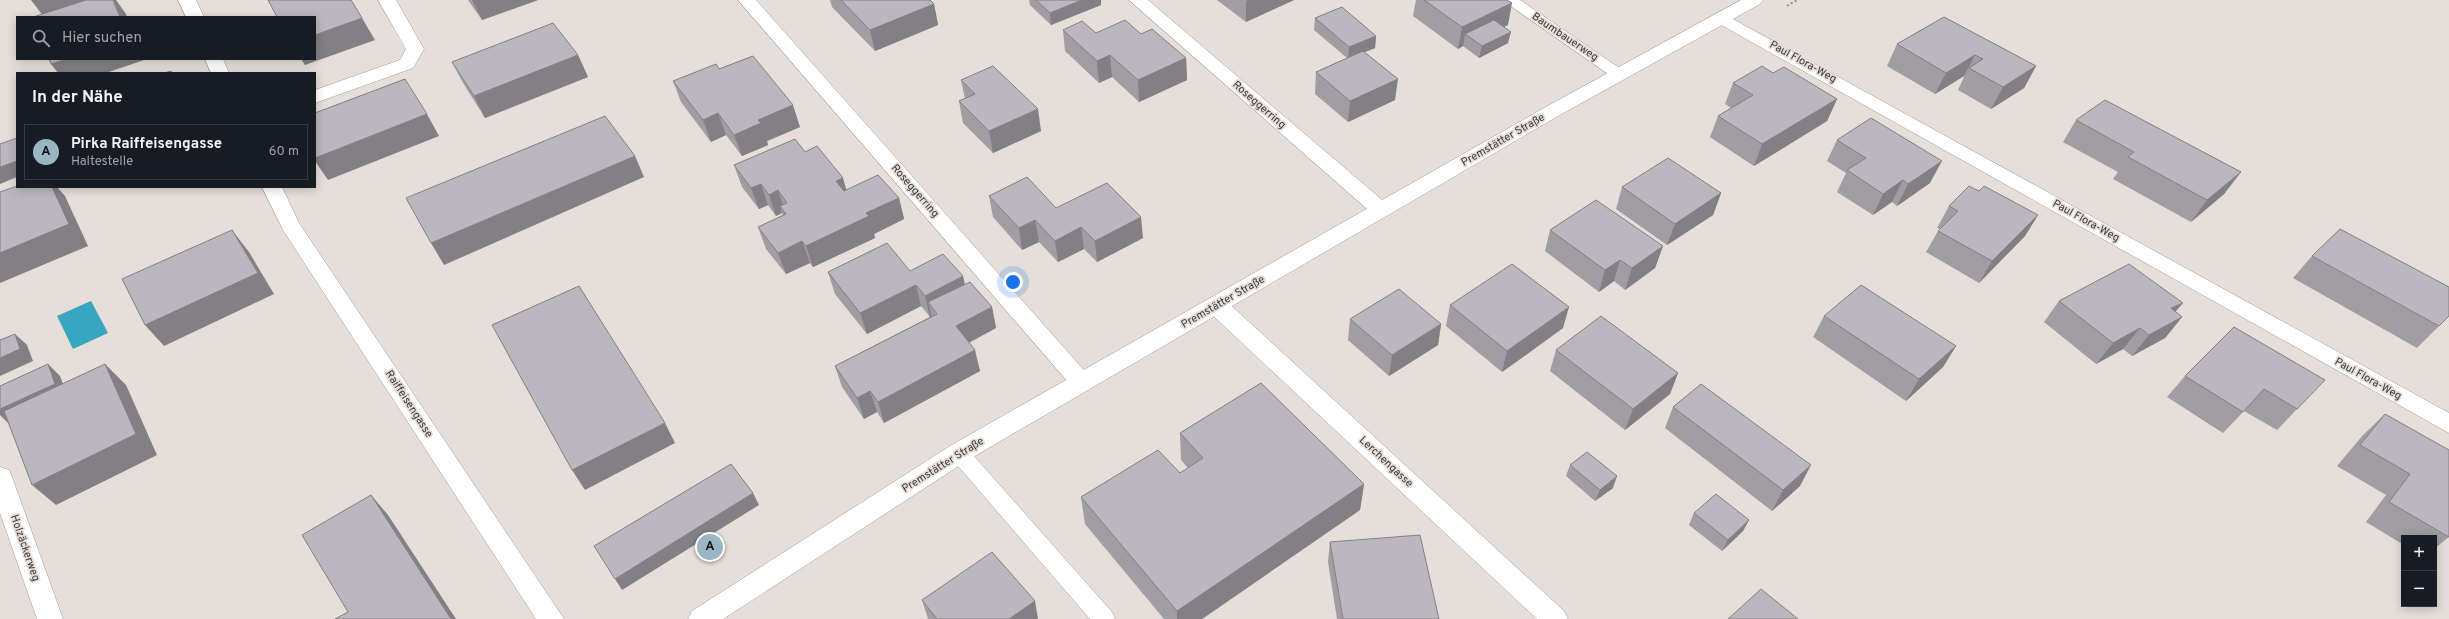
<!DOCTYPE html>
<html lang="de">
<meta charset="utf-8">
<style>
body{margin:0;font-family:Overpass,sans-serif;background:#20242c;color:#f1f3f6}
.controls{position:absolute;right:12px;bottom:12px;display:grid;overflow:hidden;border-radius:0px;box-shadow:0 2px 10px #0003}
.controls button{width:36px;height:36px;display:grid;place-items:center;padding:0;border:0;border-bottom:1px solid #363941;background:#171b24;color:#f1f3f6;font:20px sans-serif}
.you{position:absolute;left:1013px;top:282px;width:14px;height:14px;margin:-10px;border:3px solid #fff;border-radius:50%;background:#1a73e8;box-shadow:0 0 0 6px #1a73e833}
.badge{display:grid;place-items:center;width:26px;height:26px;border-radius:50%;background:#9ab6c3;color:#111;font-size:13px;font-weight:700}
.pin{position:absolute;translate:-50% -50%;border:2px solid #fff;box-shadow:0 1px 4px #0006}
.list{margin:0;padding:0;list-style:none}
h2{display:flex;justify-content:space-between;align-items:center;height:52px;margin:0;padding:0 16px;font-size:17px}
h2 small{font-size:13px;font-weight:400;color:#9ea1a6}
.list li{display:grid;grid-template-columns:26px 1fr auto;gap:12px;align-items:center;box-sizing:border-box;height:56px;margin:0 8px 8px;padding:0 8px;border:1px solid #363941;border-radius:0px}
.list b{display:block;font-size:15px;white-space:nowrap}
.list p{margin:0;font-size:13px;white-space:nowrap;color:#9ea1a6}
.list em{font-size:13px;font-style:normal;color:#9ea1a6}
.icon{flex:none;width:22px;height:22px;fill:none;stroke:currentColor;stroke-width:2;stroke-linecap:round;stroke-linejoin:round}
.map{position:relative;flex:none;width:2449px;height:619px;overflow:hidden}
.search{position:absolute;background:#171b24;box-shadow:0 2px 10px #0003;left:16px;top:16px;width:300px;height:44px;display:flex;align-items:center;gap:10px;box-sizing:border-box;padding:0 14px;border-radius:0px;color:#9ea1a6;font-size:15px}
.panel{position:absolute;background:#171b24;box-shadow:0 2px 10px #0003;left:16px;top:72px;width:300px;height:116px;border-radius:0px}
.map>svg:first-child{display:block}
.water{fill:#38a6c0}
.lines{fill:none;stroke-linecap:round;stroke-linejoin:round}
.service-casing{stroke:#a39c98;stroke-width:1}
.minor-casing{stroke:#a39c98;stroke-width:1}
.secondary-casing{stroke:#a39c98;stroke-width:1}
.path{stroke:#95908c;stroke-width:2;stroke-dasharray:2 2.5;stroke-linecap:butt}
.service{fill:#fff;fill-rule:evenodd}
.minor{fill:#fff;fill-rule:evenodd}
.secondary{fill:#fff;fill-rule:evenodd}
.wall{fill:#a09da3}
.shaded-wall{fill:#828085}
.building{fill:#bab7be;stroke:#828085}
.labels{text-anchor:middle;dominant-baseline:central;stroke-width:3.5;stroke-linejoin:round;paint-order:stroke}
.street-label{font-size:11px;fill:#3c3937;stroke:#e5ded9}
</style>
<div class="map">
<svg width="2449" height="619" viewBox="0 0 2449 619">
<rect width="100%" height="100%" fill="#e5ded9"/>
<!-- water -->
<polygon class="water" points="91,301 108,333 73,349 57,316"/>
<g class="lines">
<!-- service casing -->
<g class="service-casing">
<g id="service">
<polygon points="1502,0 1520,0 1628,74 1626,78 1614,78"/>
<polygon points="959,445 966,447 1112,612 1115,619 1090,619 952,459 949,453 952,447"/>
</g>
</g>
<!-- minor casing -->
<g class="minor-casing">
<g id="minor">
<polygon points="178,0 196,0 204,17 186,17"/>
<polygon points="378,0 396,0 424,49 413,68 315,103 315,90 400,60 406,49"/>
<polygon points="738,0 756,0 1090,377 1094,383 1090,389 1082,392 1074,389"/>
<polygon points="1129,0 1148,0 1388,205 1391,210 1388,215 1381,217 1374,215"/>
<polygon points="1722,13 2449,413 2449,433 1716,22 1713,18 1716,14"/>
<polygon points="205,59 223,59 229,73 211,73"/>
<polygon points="262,187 282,187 299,223 564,619 536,619 283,230"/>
<polygon points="1216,297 1224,299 1564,611 1568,619 1537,619 1208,311 1205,305 1208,299"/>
<polygon points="0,467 9,470 12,477 63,619 37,619 0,513"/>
</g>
</g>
<!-- secondary casing -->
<g class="secondary-casing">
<polygon id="secondary" points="1741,0 1763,0 1760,4 1558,116 968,460 723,619 688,619 692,611 950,446 1544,108"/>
</g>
<!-- path -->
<polyline class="path" points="1787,6 1797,0"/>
<!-- service -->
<use href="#service" class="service"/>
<!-- minor -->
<use href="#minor" class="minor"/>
<!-- secondary -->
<use href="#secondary" class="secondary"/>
</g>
<!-- wall -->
<g class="wall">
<polygon points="468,0 538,0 482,20"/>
<polygon points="830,0 930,0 934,4 938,25 875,51 832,7"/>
<polygon points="1029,0 1101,0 1101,5 1051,25 1030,5"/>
<polygon points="1217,0 1294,0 1246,22"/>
<polygon points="1416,0 1507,0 1508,25 1504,27 1508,43 1479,58 1463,46 1458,49 1413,16"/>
<polygon points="1944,17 2036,66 2024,88 1991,109 1958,90 1964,77 1964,76 1935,94 1887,66 1897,44"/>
<polygon points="1315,18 1376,36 1375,48 1364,52 1395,100 1348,122 1315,94 1316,72 1347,58 1314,30"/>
<polygon points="1063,30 1096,33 1141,34 1186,58 1187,80 1139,102 1112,77 1099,83 1065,51"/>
<polygon points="578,55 588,77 485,118 463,83 452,62"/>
<polygon points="719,69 800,127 767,141 768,145 742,156 726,135 711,142 681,102 673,81"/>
<polygon points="1773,73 1837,99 1827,121 1754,166 1710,137 1718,116 1731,108 1725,104 1733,83"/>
<polygon points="961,80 1041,131 993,153 963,123 959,101 965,99"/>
<polygon points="2076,120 2241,172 2224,194 2191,222 2113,179 2118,172 2063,142"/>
<polygon points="1837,140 1930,183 1897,206 1892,202 1873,215 1837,192 1846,173 1827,161"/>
<polygon points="805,152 847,190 899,198 904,219 874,234 875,238 813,267 810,263 786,274 766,249 758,227 783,216 782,213 776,216 768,205 759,209 742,187 734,165"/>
<polygon points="1622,187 1721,193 1713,215 1667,245 1616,209"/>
<polygon points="1979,191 2038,215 2025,236 1979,283 1926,252 1938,231 1940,229 1937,228 1949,206"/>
<polygon points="989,196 1056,208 1143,238 1097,262 1084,249 1058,262 1039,242 1022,250 993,217"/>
<polygon points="1550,230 1663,246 1655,268 1625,290 1614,281 1599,292 1545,251"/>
<polygon points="2312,256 2439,326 2417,348 2293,278"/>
<polygon points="910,271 965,284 992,307 996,328 969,343 980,371 884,423 877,412 864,419 842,387 835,366 930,317 921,306 867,334 835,294 828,272"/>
<polygon points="2059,301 2175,312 2182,317 2165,338 2132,356 2123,349 2096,364 2044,322"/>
<polygon points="1450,305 1563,328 1502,372 1446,326"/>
<polygon points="1824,316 1956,346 1943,367 1906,401 1813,337"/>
<polygon points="1350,319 1441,324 1438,345 1389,376 1348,340"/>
<polygon points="2234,327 2297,409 2277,430 2244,411 2223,433 2167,397 2185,376"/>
<polygon points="1556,350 1678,373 1670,394 1625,430 1550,371"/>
<polygon points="1673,407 1800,486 1772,511 1665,428"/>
<polygon points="2385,414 2449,537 2434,549 2434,538 2404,538 2404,545 2366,522 2386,495 2337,466 2363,435"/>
<polygon points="1180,433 1364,484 1360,510 1202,619 1164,619 1085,524 1081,497 1180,473 1188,468 1181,460"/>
<polygon points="1570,465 1613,488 1595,501 1566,476"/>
<polygon points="1694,513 1749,520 1743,531 1722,551 1689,525"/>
<polygon points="1330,542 1439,619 1337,619 1328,562"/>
<polygon points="922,600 1038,619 928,619"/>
</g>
<!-- shaded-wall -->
<g class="shaded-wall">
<polygon points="31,0 99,0 44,17"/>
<polygon points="113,0 116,0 126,14 127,17 120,17"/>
<polygon points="472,0 538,0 482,20"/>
<polygon points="1082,0 1101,0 1101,5 1051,25 1050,13"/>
<polygon points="1248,0 1294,0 1246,22 1246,1"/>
<polygon points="1512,3 1508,25 1474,41 1465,34 1463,46 1458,49 1462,27"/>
<polygon points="934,4 938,25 875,51 870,30"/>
<polygon points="362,18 375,40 305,65 301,59 315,59 315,35"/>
<polygon points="1511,32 1508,43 1479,58 1482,46"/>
<polygon points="1376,36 1375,48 1348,59 1349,47"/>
<polygon points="578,55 588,77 485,118 474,96"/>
<polygon points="1110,55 1112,77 1099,83 1097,61"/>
<polygon points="1975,55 1964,76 1935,94 1946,73"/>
<polygon points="1186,58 1187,80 1139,102 1138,80"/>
<polygon points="67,59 144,59 144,60 106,73 58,73 51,64"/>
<polygon points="2036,66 2024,88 1991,109 2003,87"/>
<polygon points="1398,79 1395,100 1348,122 1350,101"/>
<polygon points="1837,99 1827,121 1754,166 1762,144"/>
<polygon points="793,105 800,127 767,141 768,145 742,156 734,135 758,120"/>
<polygon points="1038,109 1041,131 993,153 989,131"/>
<polygon points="718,113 726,135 711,142 703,120"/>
<polygon points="427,114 439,136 328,180 315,161 315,158"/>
<polygon points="635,156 644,177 444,265 431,243"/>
<polygon points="17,161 17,177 0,184 0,167"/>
<polygon points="1942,161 1930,183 1897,206 1908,184"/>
<polygon points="2241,172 2224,194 2191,222 2207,200"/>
<polygon points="843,178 849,199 836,181"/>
<polygon points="1903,180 1892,202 1873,215 1883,194"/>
<polygon points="761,184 768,205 759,209 751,188"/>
<polygon points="52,187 57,187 65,196 88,246 0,283 0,253"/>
<polygon points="778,190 785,212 780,206 782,213 776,216 769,195"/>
<polygon points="1721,193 1713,215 1667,245 1675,224"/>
<polygon points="899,198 904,219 874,234 875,238 813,267 806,246 866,213"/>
<polygon points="2038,215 2025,236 1979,283 1992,261"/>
<polygon points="1141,217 1143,238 1097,262 1095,241"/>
<polygon points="1035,220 1039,242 1022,250 1019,228"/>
<polygon points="1081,227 1084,249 1058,262 1055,241"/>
<polygon points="232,230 249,252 274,294 164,346 145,325"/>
<polygon points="802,241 810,263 786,274 778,253"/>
<polygon points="1663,246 1655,268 1625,290 1632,268"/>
<polygon points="1620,260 1614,281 1599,292 1605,270"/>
<polygon points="963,276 968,298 928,302 932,317 930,317 925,296"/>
<polygon points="916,285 921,306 867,334 860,313"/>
<polygon points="2183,303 2165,324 2171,308"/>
<polygon points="992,307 996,328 960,347 956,326"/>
<polygon points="1569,307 1563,328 1502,372 1507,351"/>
<polygon points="2182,317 2165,338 2132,356 2149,335"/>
<polygon points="1441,324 1438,345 1389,376 1392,355"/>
<polygon points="2140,328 2123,349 2096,364 2113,343"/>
<polygon points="15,334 27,345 33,361 0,376 0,358"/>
<polygon points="1956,346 1943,367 1906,401 1919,379"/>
<polygon points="975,350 980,371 884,423 878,402"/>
<polygon points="48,364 60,376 67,395 8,423 0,415 0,409"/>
<polygon points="105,364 126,385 157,455 56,505 32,485"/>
<polygon points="1678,373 1670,394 1625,430 1633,409"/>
<polygon points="870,391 877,412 864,419 857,398"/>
<polygon points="665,423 675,443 585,490 572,470"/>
<polygon points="1811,465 1800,486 1772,511 1783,490"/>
<polygon points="1617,476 1613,488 1595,501 1600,490"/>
<polygon points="1364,484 1360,510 1202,619 1177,619 1177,611"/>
<polygon points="753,493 759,505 622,590 615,579"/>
<polygon points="371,495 388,515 456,619 451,619"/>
<polygon points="1749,520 1743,531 1722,551 1728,540"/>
<polygon points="1035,601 1038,619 1009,619"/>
</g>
<!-- building -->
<g class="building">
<polygon points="86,0 113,0 120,17 36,17 36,16"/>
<polygon points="268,0 351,0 362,18 315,35 315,17 277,17"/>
<polygon points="841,0 930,0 934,4 870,30"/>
<polygon points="1036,0 1082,0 1050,13"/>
<polygon points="1424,0 1507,0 1512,3 1462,27"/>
<polygon points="1342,7 1376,36 1349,47 1315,18"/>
<polygon points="1944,17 2036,66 2003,87 1969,68 1983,59 1975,55 1946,73 1897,44"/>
<polygon points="1125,20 1141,34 1152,29 1186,58 1138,80 1110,55 1097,61 1063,30 1082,21 1096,33"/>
<polygon points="1494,20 1511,32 1482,46 1465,34"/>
<polygon points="553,23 578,55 474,96 452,62"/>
<polygon points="1363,51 1398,79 1350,101 1316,72"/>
<polygon points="753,56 793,105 758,120 761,123 734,135 718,113 703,120 673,81 716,64 719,69"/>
<polygon points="49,59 67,59 51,64"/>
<polygon points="993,66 1038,109 989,131 959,101 975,94 961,80"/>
<polygon points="1762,66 1773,73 1784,67 1837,99 1762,144 1718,116 1753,95 1733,83"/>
<polygon points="171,71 172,73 164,73"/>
<polygon points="405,79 427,114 315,158 315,113"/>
<polygon points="2105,100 2241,172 2207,200 2128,157 2134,152 2076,120"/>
<polygon points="605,116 635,156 431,243 406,198"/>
<polygon points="1871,118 1942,161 1908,184 1903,180 1883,194 1847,170 1866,158 1837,140"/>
<polygon points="17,138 17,161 0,167 0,144"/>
<polygon points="795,139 805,152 817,146 843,178 836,181 844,191 878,175 899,198 866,213 869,216 806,246 802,241 778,253 758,227 786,214 780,206 787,203 778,190 769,195 761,184 751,188 734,165"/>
<polygon points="1668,158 1721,193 1675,224 1622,187"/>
<polygon points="1027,177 1056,208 1107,183 1141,217 1095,241 1081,227 1055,241 1035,220 1019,228 989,196"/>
<polygon points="17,186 17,187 52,187 69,224 0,253 0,192"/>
<polygon points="1969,186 1979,191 1984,186 2038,215 1992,261 1938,231 1958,211 1949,206"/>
<polygon points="1596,200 1663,246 1632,268 1620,260 1605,270 1550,230"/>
<polygon points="2340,229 2449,287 2449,316 2439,326 2312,256"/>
<polygon points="232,230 258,273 145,325 122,279"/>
<polygon points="887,243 910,271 943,254 963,276 925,296 916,285 860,313 828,272"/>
<polygon points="1512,264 1569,307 1507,351 1450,305"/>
<polygon points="2129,264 2183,303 2171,308 2182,317 2149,335 2140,328 2113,343 2059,301"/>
<polygon points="970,282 992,307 956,326 975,350 878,402 870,391 857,398 835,366 937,314 928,302"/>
<polygon points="1861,285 1956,346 1919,379 1824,316"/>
<polygon points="579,286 665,423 572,470 492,325"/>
<polygon points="1399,289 1441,324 1392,355 1350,319"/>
<polygon points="1601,316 1678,373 1633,409 1556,350"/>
<polygon points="2234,327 2325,380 2297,409 2264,389 2243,412 2185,376"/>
<polygon points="15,334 20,349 0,358 0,340"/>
<polygon points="48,364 55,384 0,409 0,386"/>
<polygon points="105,364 136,434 32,485 4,411"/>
<polygon points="1261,383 1364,484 1177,611 1081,497 1158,450 1180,473 1203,458 1180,433"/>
<polygon points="1701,384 1811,465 1783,490 1673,407"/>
<polygon points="2385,414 2449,450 2449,537 2389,502 2410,474 2360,445"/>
<polygon points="1587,452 1617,476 1600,490 1570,465"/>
<polygon points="731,464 753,493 615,579 594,546"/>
<polygon points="1716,494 1749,520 1728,540 1694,513"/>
<polygon points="371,495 451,619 335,619 348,612 302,535"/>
<polygon points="1420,535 1439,619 1343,619 1330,542"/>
<polygon points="992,552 1035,601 1009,619 937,619 922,600"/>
<polygon points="1761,589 1798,619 1728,619"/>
</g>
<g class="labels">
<!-- street labels -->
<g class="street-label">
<text transform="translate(1565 37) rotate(34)">Baumbauerweg</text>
<text transform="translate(1803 62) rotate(29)">Paul Flora-Weg</text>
<text transform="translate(1259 105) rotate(41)">Roseggerring</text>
<text transform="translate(1503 140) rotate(-30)">Premstätter Straße</text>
<text transform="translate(915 191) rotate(49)">Roseggerring</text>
<text transform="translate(2086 221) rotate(29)">Paul Flora-Weg</text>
<text transform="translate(1223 302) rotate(-30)">Premstätter Straße</text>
<text transform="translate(2368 379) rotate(29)">Paul Flora-Weg</text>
<text transform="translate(409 404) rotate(57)">Raiffeisengasse</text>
<text transform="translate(1386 462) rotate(43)">Lerchengasse</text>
<text transform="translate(943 465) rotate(-32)">Premstätter Straße</text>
<text transform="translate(25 548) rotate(71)">Holzäckerweg</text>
</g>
</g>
</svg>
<div class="controls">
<button>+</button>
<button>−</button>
</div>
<div class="you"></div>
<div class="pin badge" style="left:710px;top:547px">A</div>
<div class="search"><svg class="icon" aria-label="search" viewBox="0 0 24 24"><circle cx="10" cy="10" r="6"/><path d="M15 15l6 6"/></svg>Hier suchen</div>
<section class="panel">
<h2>In der Nähe<small></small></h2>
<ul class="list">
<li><span class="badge">A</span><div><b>Pirka Raiffeisengasse</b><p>Haltestelle</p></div><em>60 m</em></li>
</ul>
</section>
</div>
